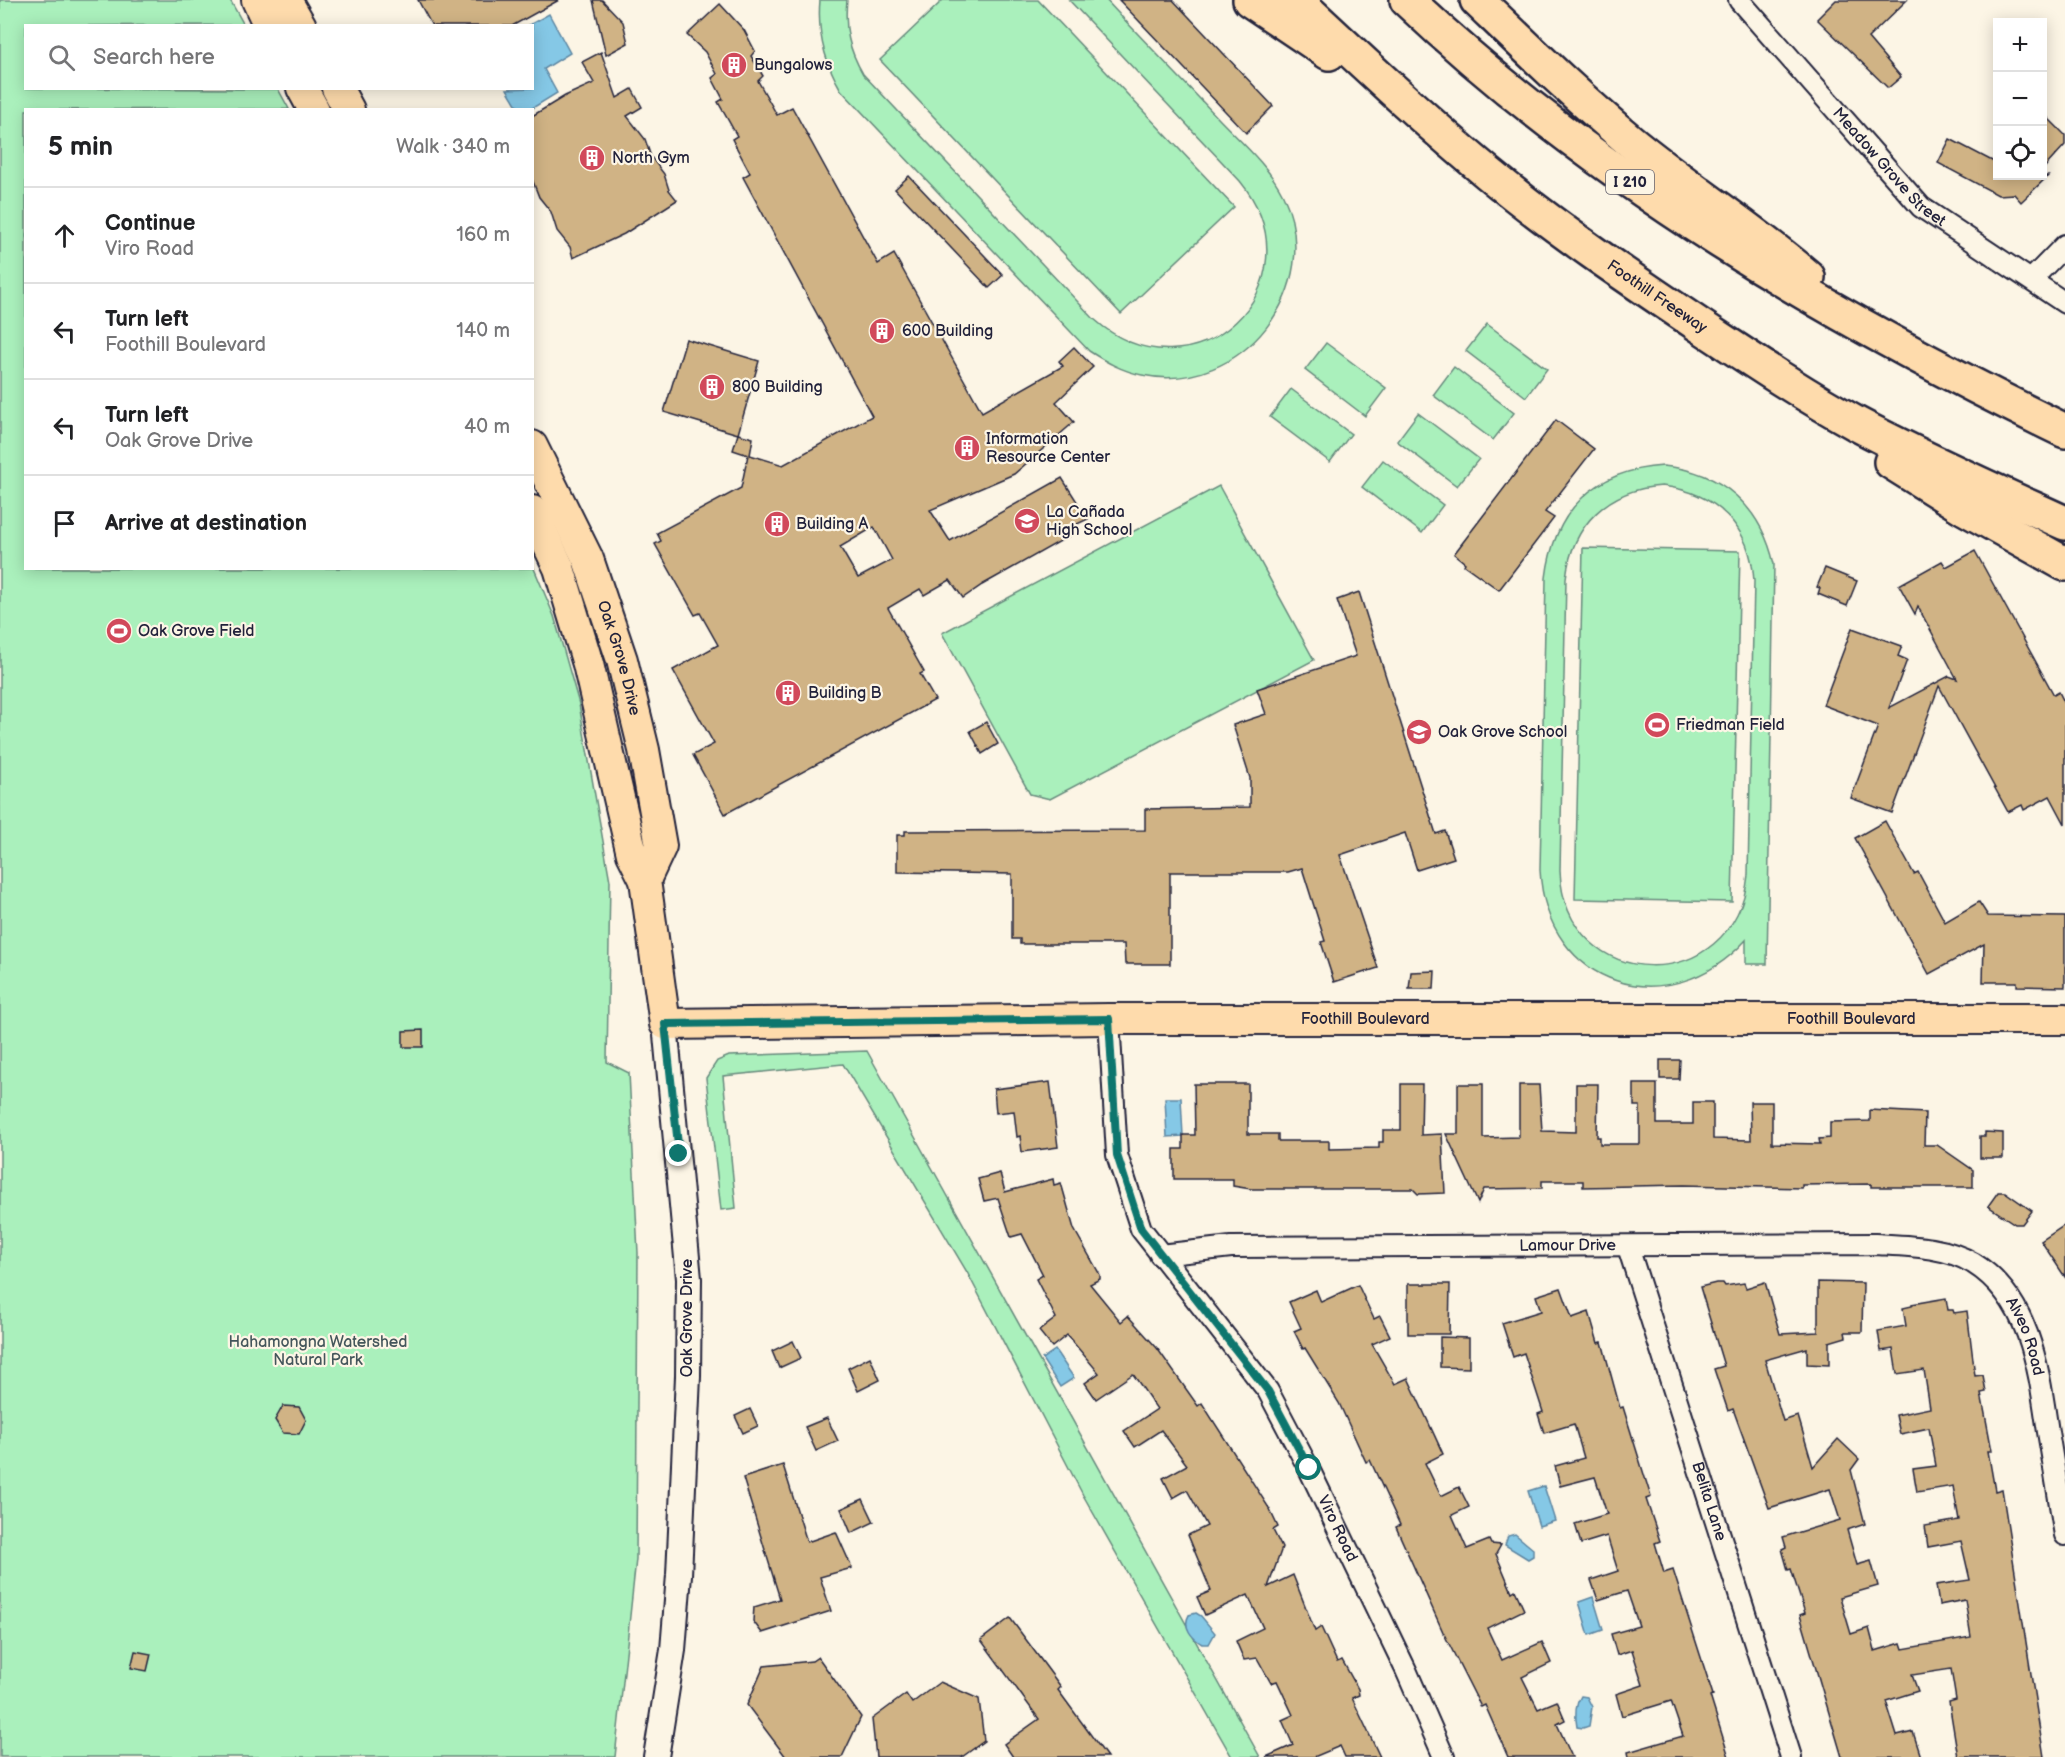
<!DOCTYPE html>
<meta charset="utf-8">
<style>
body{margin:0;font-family:"Balsamiq Sans",sans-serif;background:#f6f6f6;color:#202124}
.controls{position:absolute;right:18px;top:18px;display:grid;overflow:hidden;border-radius:0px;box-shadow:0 3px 15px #0003}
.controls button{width:54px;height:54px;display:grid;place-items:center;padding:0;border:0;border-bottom:2px solid #e0e0e0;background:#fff;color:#202124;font:30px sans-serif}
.stop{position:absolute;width:18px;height:18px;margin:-14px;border:4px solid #0f766e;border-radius:50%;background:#fff}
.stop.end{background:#0f766e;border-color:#fff;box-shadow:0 2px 6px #0008}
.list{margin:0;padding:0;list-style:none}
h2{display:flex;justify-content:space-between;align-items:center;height:78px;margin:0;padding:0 24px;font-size:26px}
h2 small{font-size:20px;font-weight:400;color:#757577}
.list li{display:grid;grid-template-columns:39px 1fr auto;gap:18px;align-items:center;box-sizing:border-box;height:96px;padding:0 24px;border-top:2px solid #e0e0e0}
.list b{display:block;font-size:22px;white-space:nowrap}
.list p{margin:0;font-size:20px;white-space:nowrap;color:#757577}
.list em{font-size:20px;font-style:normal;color:#757577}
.icon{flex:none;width:33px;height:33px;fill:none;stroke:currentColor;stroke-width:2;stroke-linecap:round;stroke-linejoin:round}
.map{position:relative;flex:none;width:2065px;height:1757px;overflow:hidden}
.search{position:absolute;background:#fff;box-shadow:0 3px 15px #0003;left:24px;top:24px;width:510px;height:66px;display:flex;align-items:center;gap:15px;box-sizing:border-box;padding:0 21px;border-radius:0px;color:#757577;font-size:22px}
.panel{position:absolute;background:#fff;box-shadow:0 3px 15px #0003;left:24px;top:108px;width:510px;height:462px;border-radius:0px}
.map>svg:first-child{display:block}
.green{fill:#aaf0bc;stroke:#66897c;stroke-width:1.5;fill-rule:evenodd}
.water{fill:#85c8e6;stroke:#5d86a2;stroke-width:1.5}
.building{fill:#d0b385;stroke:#22223b;stroke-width:1.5;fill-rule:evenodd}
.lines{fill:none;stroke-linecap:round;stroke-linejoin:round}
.minor-casing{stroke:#22223b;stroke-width:24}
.tertiary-casing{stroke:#22223b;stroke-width:28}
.primary-casing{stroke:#22223b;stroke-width:34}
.motorway-casing{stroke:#22223b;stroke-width:38}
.minor{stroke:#fcf5e5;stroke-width:20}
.tertiary{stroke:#fcf5e5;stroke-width:24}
.primary{stroke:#fedbac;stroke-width:30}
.motorway{stroke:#fedbac;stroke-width:33}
.route{stroke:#0f766e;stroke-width:8}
.labels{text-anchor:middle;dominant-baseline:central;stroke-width:4.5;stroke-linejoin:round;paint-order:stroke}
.shield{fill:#fcf5e5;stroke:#63616e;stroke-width:1.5}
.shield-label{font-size:15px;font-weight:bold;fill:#22223b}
.poi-label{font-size:16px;fill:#22223b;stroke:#fcf5e5;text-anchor:start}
.street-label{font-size:16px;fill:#22223b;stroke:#fcf5e5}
.park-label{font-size:16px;fill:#44565b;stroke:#fcf5e5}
</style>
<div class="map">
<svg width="2065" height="1757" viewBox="0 0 2065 1757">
<rect width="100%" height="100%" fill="#fcf5e5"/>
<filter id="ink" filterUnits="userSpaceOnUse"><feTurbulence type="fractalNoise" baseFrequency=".0167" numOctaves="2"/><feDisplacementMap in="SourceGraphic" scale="12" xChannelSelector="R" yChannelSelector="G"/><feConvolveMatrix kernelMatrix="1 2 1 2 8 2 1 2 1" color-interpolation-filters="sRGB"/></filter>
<g filter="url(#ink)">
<!-- green -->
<g class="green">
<polygon points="0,0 230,0 244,25 26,26 26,88 278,89 289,109 26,110 26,568 532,568 533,566 554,616 579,704 610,881 607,1062 629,1073 638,1253 636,1559 615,1757 0,1757"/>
<path d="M 820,0 L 847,0 C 844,28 849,50 863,74 L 1094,319 C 1193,408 1324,284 1240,181 L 1069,0 L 1106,0 C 1143,40 1181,79 1219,119 C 1241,142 1268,165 1283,195 C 1327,287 1242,396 1142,375 C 1122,371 1106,362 1089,351 L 841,90 C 824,61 817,33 820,0 Z"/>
<polygon points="943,0 1038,0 1234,207 1121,314 880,60"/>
<polygon points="1487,324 1547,369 1526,397 1466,351"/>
<polygon points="1326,343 1386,388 1365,416 1305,370"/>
<polygon points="1454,367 1514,413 1493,440 1433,395"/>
<polygon points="1291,389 1351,434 1330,462 1270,417"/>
<polygon points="1418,413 1479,459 1457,486 1397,441"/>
<polygon points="1383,460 1443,505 1422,533 1362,487"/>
<path d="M 1663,466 C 1722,471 1761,507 1774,564 L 1767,964 L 1746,964 L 1746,940 C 1669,1025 1546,987 1540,870 L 1546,578 C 1554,510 1595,470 1663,466 ZM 1662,486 C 1716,492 1751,527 1754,581 L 1748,875 C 1735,998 1565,995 1560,871 L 1566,578 C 1572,524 1609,489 1662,486 Z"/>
<polygon points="1219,486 1314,660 1050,799 1030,794 942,633"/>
<polygon points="1583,548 1740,551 1732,902 1575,899"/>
<polygon points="867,1051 1260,1757 1232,1757 1083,1495 967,1272 843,1064 723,1076 736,1208 721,1210 706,1078 717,1061 729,1056"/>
</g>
<!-- water -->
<g class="water">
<polygon points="549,14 570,53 544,69 557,93 531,109 519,109 507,89 532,88 532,26 529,25"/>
<polygon points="1165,1098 1181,1098 1183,1136 1167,1137"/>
<polygon points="1055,1350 1074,1378 1060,1387 1042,1359"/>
<polygon points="1544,1486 1555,1521 1539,1526 1528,1491"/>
<polygon points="1515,1534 1533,1549 1533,1556 1528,1559 1505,1545 1508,1536"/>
<polygon points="1593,1597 1603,1630 1589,1635 1579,1602"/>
<path d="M 1196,1613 L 1201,1616 L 1215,1633 L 1209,1644 L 1202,1644 C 1192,1638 1182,1627 1189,1615 Z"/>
<path d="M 1581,1696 L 1587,1697 L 1592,1707 L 1589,1726 L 1583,1728 L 1577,1727 C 1575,1717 1575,1705 1581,1696 Z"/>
</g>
<!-- building -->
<g class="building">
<polygon points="418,0 559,0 512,26 432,26"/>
<polygon points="593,0 602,0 623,22 628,43 606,55"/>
<polygon points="1119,0 1173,0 1273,106 1246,133"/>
<polygon points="1836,0 1907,0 1868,38 1901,77 1888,88 1817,19"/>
<path d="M 720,4 L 744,30 L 755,51 L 751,56 L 763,76 L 758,81 L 777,115 L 792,107 L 878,264 L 894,254 L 982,412 L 1063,366 L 1059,361 L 1074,347 L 1093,367 L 1056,402 L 1074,422 L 1014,474 L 930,510 L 950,541 L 1062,478 L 1088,519 L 1077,524 L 1080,530 L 982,585 L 963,598 L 950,580 L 924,595 L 920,589 L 888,608 L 924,672 L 920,674 L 935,700 L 725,814 L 693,755 L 714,744 L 673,670 L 718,645 L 700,613 L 695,615 L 655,544 L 661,541 L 657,533 L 741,488 L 748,455 L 733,450 L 738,434 L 753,438 L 750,455 L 783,465 L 872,416 L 743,177 L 750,173 L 732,139 L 737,136 L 718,102 L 723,99 L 712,78 L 717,74 L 705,52 L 687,35 ZM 874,527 L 892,560 L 858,578 L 840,547 Z"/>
<polygon points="601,52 617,98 632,89 642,107 627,116 645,139 651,157 664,174 669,190 677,200 624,234 573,258 570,247 557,231 551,212 539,197 532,179 532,116 565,96 594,83 582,62"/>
<polygon points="2043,113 2065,135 2065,145 2043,169"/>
<polygon points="1950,139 1998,164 1998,176 2048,176 2021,202 2014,194 1998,195 1938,163"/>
<polygon points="909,176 1003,275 989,288 895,189"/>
<polygon points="686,339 759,361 738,434 664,412"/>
<polygon points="1556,420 1594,449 1545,512 1554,518 1499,590 1464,565 1465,563 1454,554"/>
<polygon points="1975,551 2054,695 2059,692 2065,704 2065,824 2050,796 2024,810 2022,805 2008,812 1939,686 1892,813 1851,798 1878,726 1823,705 1852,628 1902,646 1898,656 1907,660 1889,708 1949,676 1957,679 1918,607 1915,614 1899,585 1942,561 1946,567"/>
<polygon points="1825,568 1857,581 1847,606 1818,594 1820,588 1817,587"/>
<polygon points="1359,592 1436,834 1445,831 1454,858 1417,870 1405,833 1340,855 1378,968 1334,982 1321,942 1325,941 1302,868 1288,872 1170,872 1170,964 1125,964 1124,944 1020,944 1020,939 1012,939 1012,874 897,872 897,835 905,835 905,831 1145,830 1145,809 1250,807 1250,778 1233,725 1266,714 1257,689 1356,656 1337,600"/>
<polygon points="986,722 998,744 982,754 970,731"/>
<polygon points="1885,821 1914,874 1918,872 1945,922 1979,902 1988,916 2065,917 2065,987 2017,986 2017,982 1983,982 1984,944 1929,974 1855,838"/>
<polygon points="1435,971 1434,989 1409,989 1411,972"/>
<polygon points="423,1030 423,1047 403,1047 403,1031"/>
<polygon points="1660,1060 1680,1060 1679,1079 1660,1079"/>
<polygon points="1050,1082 1058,1147 1022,1152 1020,1136 1017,1137 1014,1111 996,1113 994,1089"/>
<polygon points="1194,1084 1248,1084 1248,1134 1278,1134 1278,1141 1329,1141 1329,1149 1379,1148 1379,1142 1383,1142 1383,1130 1401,1130 1401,1084 1422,1084 1421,1135 1442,1134 1445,1193 1418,1194 1413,1189 1251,1189 1233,1186 1233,1179 1174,1179 1174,1149 1183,1149 1183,1135 1195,1135"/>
<polygon points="1458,1084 1483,1084 1483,1138 1519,1137 1519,1085 1539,1085 1542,1131 1576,1132 1576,1084 1598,1084 1597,1137 1600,1137 1600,1144 1640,1144 1640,1106 1634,1106 1634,1084 1657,1084 1657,1124 1693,1124 1693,1102 1713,1102 1713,1139 1751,1140 1750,1102 1772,1102 1772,1143 1820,1144 1819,1139 1830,1138 1830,1122 1870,1121 1870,1110 1925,1113 1924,1145 1937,1145 1973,1170 1973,1187 1871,1187 1871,1184 1802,1185 1802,1188 1684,1185 1583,1187 1583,1181 1542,1181 1542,1188 1484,1189 1478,1203 1446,1134 1458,1134"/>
<polygon points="1985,1132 2003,1133 2003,1158 1980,1158 1980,1136 1985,1136"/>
<polygon points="1000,1173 1005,1192 1053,1179 1054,1185 1061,1183 1074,1229 1100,1275 1100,1279 1090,1284 1121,1322 1128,1316 1157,1348 1198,1406 1202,1403 1269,1508 1278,1527 1273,1530 1282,1548 1268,1587 1293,1575 1315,1631 1321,1627 1337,1662 1342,1660 1358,1689 1359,1695 1352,1698 1380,1757 1345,1757 1340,1746 1314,1757 1266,1757 1293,1745 1282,1720 1293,1715 1277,1681 1271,1683 1257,1658 1244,1660 1236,1641 1263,1628 1248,1595 1205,1615 1197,1597 1211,1591 1188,1535 1207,1526 1187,1490 1173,1498 1163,1478 1187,1465 1161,1430 1135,1447 1124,1431 1157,1409 1133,1374 1096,1399 1085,1383 1099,1373 1067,1335 1052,1347 1039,1331 1056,1318 1036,1279 1043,1275 1022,1234 1011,1237 998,1198 984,1201 978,1179"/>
<polygon points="1998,1192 2005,1192 2032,1211 2022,1224 2015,1224 1988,1206"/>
<polygon points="2065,1225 2065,1277 2041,1241"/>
<polygon points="1765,1282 1780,1334 1818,1332 1818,1282 1863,1283 1862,1332 1845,1332 1846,1337 1829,1342 1829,1365 1807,1364 1807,1348 1765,1360 1783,1421 1798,1416 1813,1467 1838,1439 1859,1459 1851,1470 1865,1524 1847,1530 1857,1565 1871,1561 1878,1586 1840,1597 1851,1634 1869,1628 1875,1651 1901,1643 1903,1649 1971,1637 1965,1600 1939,1605 1936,1585 1970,1580 1961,1541 1928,1547 1925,1526 1959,1520 1953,1486 1917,1492 1913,1469 1936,1466 1929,1428 1900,1434 1896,1415 1930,1408 1924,1370 1897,1374 1893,1349 1881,1351 1878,1331 1906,1326 1903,1308 1912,1306 1912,1304 1946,1298 1948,1310 1953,1310 1954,1313 1967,1311 1975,1376 1983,1375 1986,1392 1981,1393 1992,1451 1988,1451 1995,1491 2002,1489 2044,1757 1958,1757 1949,1702 1956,1700 1951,1669 1912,1675 1918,1691 1886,1701 1897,1736 1913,1732 1921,1757 1842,1757 1800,1615 1805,1613 1791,1569 1788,1570 1782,1549 1786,1547 1783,1537 1840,1520 1830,1489 1769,1508 1733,1409 1728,1411 1714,1369 1724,1366 1700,1287 1716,1283 1723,1283 1725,1286 1744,1283 1746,1288"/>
<polygon points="1408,1284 1450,1284 1449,1334 1408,1334"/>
<polygon points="1358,1285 1374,1319 1380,1316 1390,1336 1372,1344 1395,1384 1408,1378 1443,1454 1425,1463 1441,1496 1459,1487 1469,1507 1452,1515 1467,1549 1489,1540 1491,1544 1501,1545 1496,1554 1512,1592 1515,1590 1524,1610 1487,1628 1502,1660 1542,1642 1551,1663 1522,1677 1538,1709 1557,1701 1565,1720 1557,1724 1572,1757 1508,1757 1485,1705 1481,1707 1443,1632 1396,1527 1400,1525 1370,1460 1366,1462 1339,1403 1305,1348 1303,1349 1294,1331 1301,1328 1289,1302 1316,1290 1321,1302"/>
<polygon points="1561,1288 1572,1318 1589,1312 1598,1343 1602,1342 1620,1408 1623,1407 1651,1497 1646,1499 1660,1541 1655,1543 1664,1573 1673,1570 1713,1695 1710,1696 1729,1757 1629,1757 1628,1752 1683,1736 1671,1701 1622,1716 1616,1694 1643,1685 1632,1650 1617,1655 1611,1634 1639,1626 1627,1591 1598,1600 1591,1580 1618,1571 1607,1536 1581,1544 1575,1524 1607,1514 1595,1477 1560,1486 1555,1466 1584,1458 1574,1424 1544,1433 1538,1414 1543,1412 1524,1353 1513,1357 1502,1323 1541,1311 1536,1296"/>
<polygon points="1440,1337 1469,1338 1469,1368 1440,1367"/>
<polygon points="793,1341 801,1358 779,1368 772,1351"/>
<polygon points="870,1357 880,1380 858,1391 848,1368"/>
<polygon points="283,1406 299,1407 306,1420 299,1434 283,1433 275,1420"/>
<polygon points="750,1409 758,1426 743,1433 735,1416"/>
<polygon points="827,1418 838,1441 816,1451 805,1427"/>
<polygon points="783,1465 807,1542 836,1532 852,1568 820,1577 831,1611 762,1633 753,1621 754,1607 780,1599 743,1478"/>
<polygon points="863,1499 874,1522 851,1533 841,1509"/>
<polygon points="1010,1618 1061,1687 1058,1690 1107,1757 1013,1757 1004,1744 1039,1719 981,1640"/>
<polygon points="135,1651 151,1654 147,1671 131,1668"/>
<polygon points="818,1657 861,1717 842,1757 786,1757 747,1705 764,1666 812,1661"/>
<polygon points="940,1682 979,1699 984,1741 962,1757 876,1757 872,1719 906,1694 912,1703"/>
</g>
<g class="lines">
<!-- minor casing -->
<g class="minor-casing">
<g id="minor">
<path id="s1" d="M 1739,0 L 1921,207 L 2065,303"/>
<polyline points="2032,279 2065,245"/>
<path id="s2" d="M 1109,1019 L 1117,1155 L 1141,1229 L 1268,1391 L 1309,1469 L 1406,1670 L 1444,1757"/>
<path id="s3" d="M 1628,1247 L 1791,1757"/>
<path id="s4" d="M 1160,1255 L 1231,1247 L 1875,1244 C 1908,1246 1944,1246 1973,1263 C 2031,1299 2039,1371 2048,1432 C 2054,1466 2059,1501 2065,1535"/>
</g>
</g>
<!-- tertiary casing -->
<g class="tertiary-casing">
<polyline id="tertiary" points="656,1757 673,1650 679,1575 688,1376 689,1279 665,1024"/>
</g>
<!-- primary casing -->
<g class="primary-casing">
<g id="primary">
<polyline points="257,0 269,26"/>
<polyline points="286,0 301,26"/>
<polyline points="302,88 314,110"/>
<polyline points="337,88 349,110"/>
<path id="s5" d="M 532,446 L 588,559 L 622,660 L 644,750 L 661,846 L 645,880"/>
<path id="s6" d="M 532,511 L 559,568 L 588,664 L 632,854 L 645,880 L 665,1024 L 1109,1019 L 2065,1019"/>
</g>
</g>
<!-- motorway casing -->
<g class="motorway-casing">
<g id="motorway">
<polyline points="1250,0 1329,53"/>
<path id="s7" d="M 1296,0 C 1359,59 1422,118 1488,173 C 1556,229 1629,278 1702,327 C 1752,360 1804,395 1857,424 C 1925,460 1995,491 2065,523"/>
<path d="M 1407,0 C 1599,182 1828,316 2065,431"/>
<path d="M 1477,0 C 1527,48 1576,96 1629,140 C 1687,188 1751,228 1808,277"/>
<polyline points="1891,462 1963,507 2065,564"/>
</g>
</g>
<!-- minor -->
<use href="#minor" class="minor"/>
<!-- tertiary -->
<use href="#tertiary" class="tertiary"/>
<!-- primary -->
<use href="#primary" class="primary"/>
<!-- motorway -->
<use href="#motorway" class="motorway"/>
</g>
</g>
<g class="lines" filter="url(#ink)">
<!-- route -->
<polyline class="route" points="679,1154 665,1024 1109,1019 1117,1155 1141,1229 1268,1391 1309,1468"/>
</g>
<!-- icons -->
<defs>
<g id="building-disc" transform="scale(1.35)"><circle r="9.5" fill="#d1495b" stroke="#fcf5e5"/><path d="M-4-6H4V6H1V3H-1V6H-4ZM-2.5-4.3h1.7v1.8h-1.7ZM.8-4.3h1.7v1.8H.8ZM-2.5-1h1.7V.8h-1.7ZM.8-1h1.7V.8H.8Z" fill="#fff"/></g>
<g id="school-disc" transform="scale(1.35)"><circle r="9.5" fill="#d1495b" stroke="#fcf5e5"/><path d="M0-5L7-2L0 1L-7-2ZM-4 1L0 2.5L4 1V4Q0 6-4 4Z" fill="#fff"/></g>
<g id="stadium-disc" transform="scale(1.35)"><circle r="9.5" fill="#d1495b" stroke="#fcf5e5"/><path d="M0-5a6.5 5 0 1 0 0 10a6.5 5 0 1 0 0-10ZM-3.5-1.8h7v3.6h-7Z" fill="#fff"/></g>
</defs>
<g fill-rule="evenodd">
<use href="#building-disc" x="734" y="65"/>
<use href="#building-disc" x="592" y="158"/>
<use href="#building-disc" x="882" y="331"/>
<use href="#building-disc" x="712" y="387"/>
<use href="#building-disc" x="967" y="448"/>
<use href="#school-disc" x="1027" y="521"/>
<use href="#building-disc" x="777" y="524"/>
<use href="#stadium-disc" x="119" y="631"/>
<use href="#building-disc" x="788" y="693"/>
<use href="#stadium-disc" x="1657" y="725"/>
<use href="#school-disc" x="1419" y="732"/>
</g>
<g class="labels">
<!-- shield labels -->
<rect class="shield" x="1606" y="170" width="48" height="24" rx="4.5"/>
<g class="shield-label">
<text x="1630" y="182">I 210</text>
</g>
<!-- poi labels -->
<g class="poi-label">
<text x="754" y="65">Bungalows</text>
<text x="612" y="158">North Gym</text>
<text x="902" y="331">600 Building</text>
<text x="732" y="387">800 Building</text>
<text x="986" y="439">Information<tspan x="986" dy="18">Resource Center</tspan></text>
<text x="1046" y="512">La Cañada<tspan x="1046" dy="18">High School</tspan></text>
<text x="796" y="524">Building A</text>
<text x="138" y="631">Oak Grove Field</text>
<text x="808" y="693">Building B</text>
<text x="1676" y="725">Friedman Field</text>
<text x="1438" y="732">Oak Grove School</text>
</g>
<!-- street labels -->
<g class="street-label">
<text stroke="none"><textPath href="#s1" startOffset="225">Meadow Grove Street</textPath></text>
<text stroke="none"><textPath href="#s7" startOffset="468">Foothill Freeway</textPath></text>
<text stroke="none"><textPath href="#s5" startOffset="230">Oak Grove Drive</textPath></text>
<text stroke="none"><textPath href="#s6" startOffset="1233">Foothill Boulevard</textPath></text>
<text stroke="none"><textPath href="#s6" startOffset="1719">Foothill Boulevard</textPath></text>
<text stroke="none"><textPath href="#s4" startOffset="408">Lamour Drive</textPath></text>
<text transform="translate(687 1318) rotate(-90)">Oak Grove Drive</text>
<text stroke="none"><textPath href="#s4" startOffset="909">Alveo Road</textPath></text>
<text stroke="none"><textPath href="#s3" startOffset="267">Belita Lane</textPath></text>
<text stroke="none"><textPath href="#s2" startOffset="574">Viro Road</textPath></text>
</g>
<!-- park labels -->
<g class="park-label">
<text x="318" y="1342">Hahamongna Watershed<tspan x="318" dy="18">Natural Park</tspan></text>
</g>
</g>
</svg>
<div class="controls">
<button>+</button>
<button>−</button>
<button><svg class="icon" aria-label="locate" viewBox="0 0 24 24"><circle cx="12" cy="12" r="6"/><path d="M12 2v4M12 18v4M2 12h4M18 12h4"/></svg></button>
</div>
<div class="stop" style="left:1309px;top:1468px"></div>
<div class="stop end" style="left:679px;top:1154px"></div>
<div class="search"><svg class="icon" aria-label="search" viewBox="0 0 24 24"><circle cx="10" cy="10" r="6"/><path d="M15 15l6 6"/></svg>Search here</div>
<section class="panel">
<h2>5 min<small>Walk · 340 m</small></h2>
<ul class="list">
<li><svg class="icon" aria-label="ahead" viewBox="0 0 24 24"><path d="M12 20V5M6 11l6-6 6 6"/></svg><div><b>Continue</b><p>Viro Road</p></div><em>160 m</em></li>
<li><svg class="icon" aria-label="left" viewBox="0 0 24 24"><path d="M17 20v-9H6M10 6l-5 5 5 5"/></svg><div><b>Turn left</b><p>Foothill Boulevard</p></div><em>140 m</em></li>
<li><svg class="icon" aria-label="left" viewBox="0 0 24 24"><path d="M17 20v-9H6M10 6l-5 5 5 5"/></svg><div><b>Turn left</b><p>Oak Grove Drive</p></div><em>40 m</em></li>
<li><svg class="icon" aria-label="arrive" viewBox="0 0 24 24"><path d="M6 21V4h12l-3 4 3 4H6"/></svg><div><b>Arrive at destination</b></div></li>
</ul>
</section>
</div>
